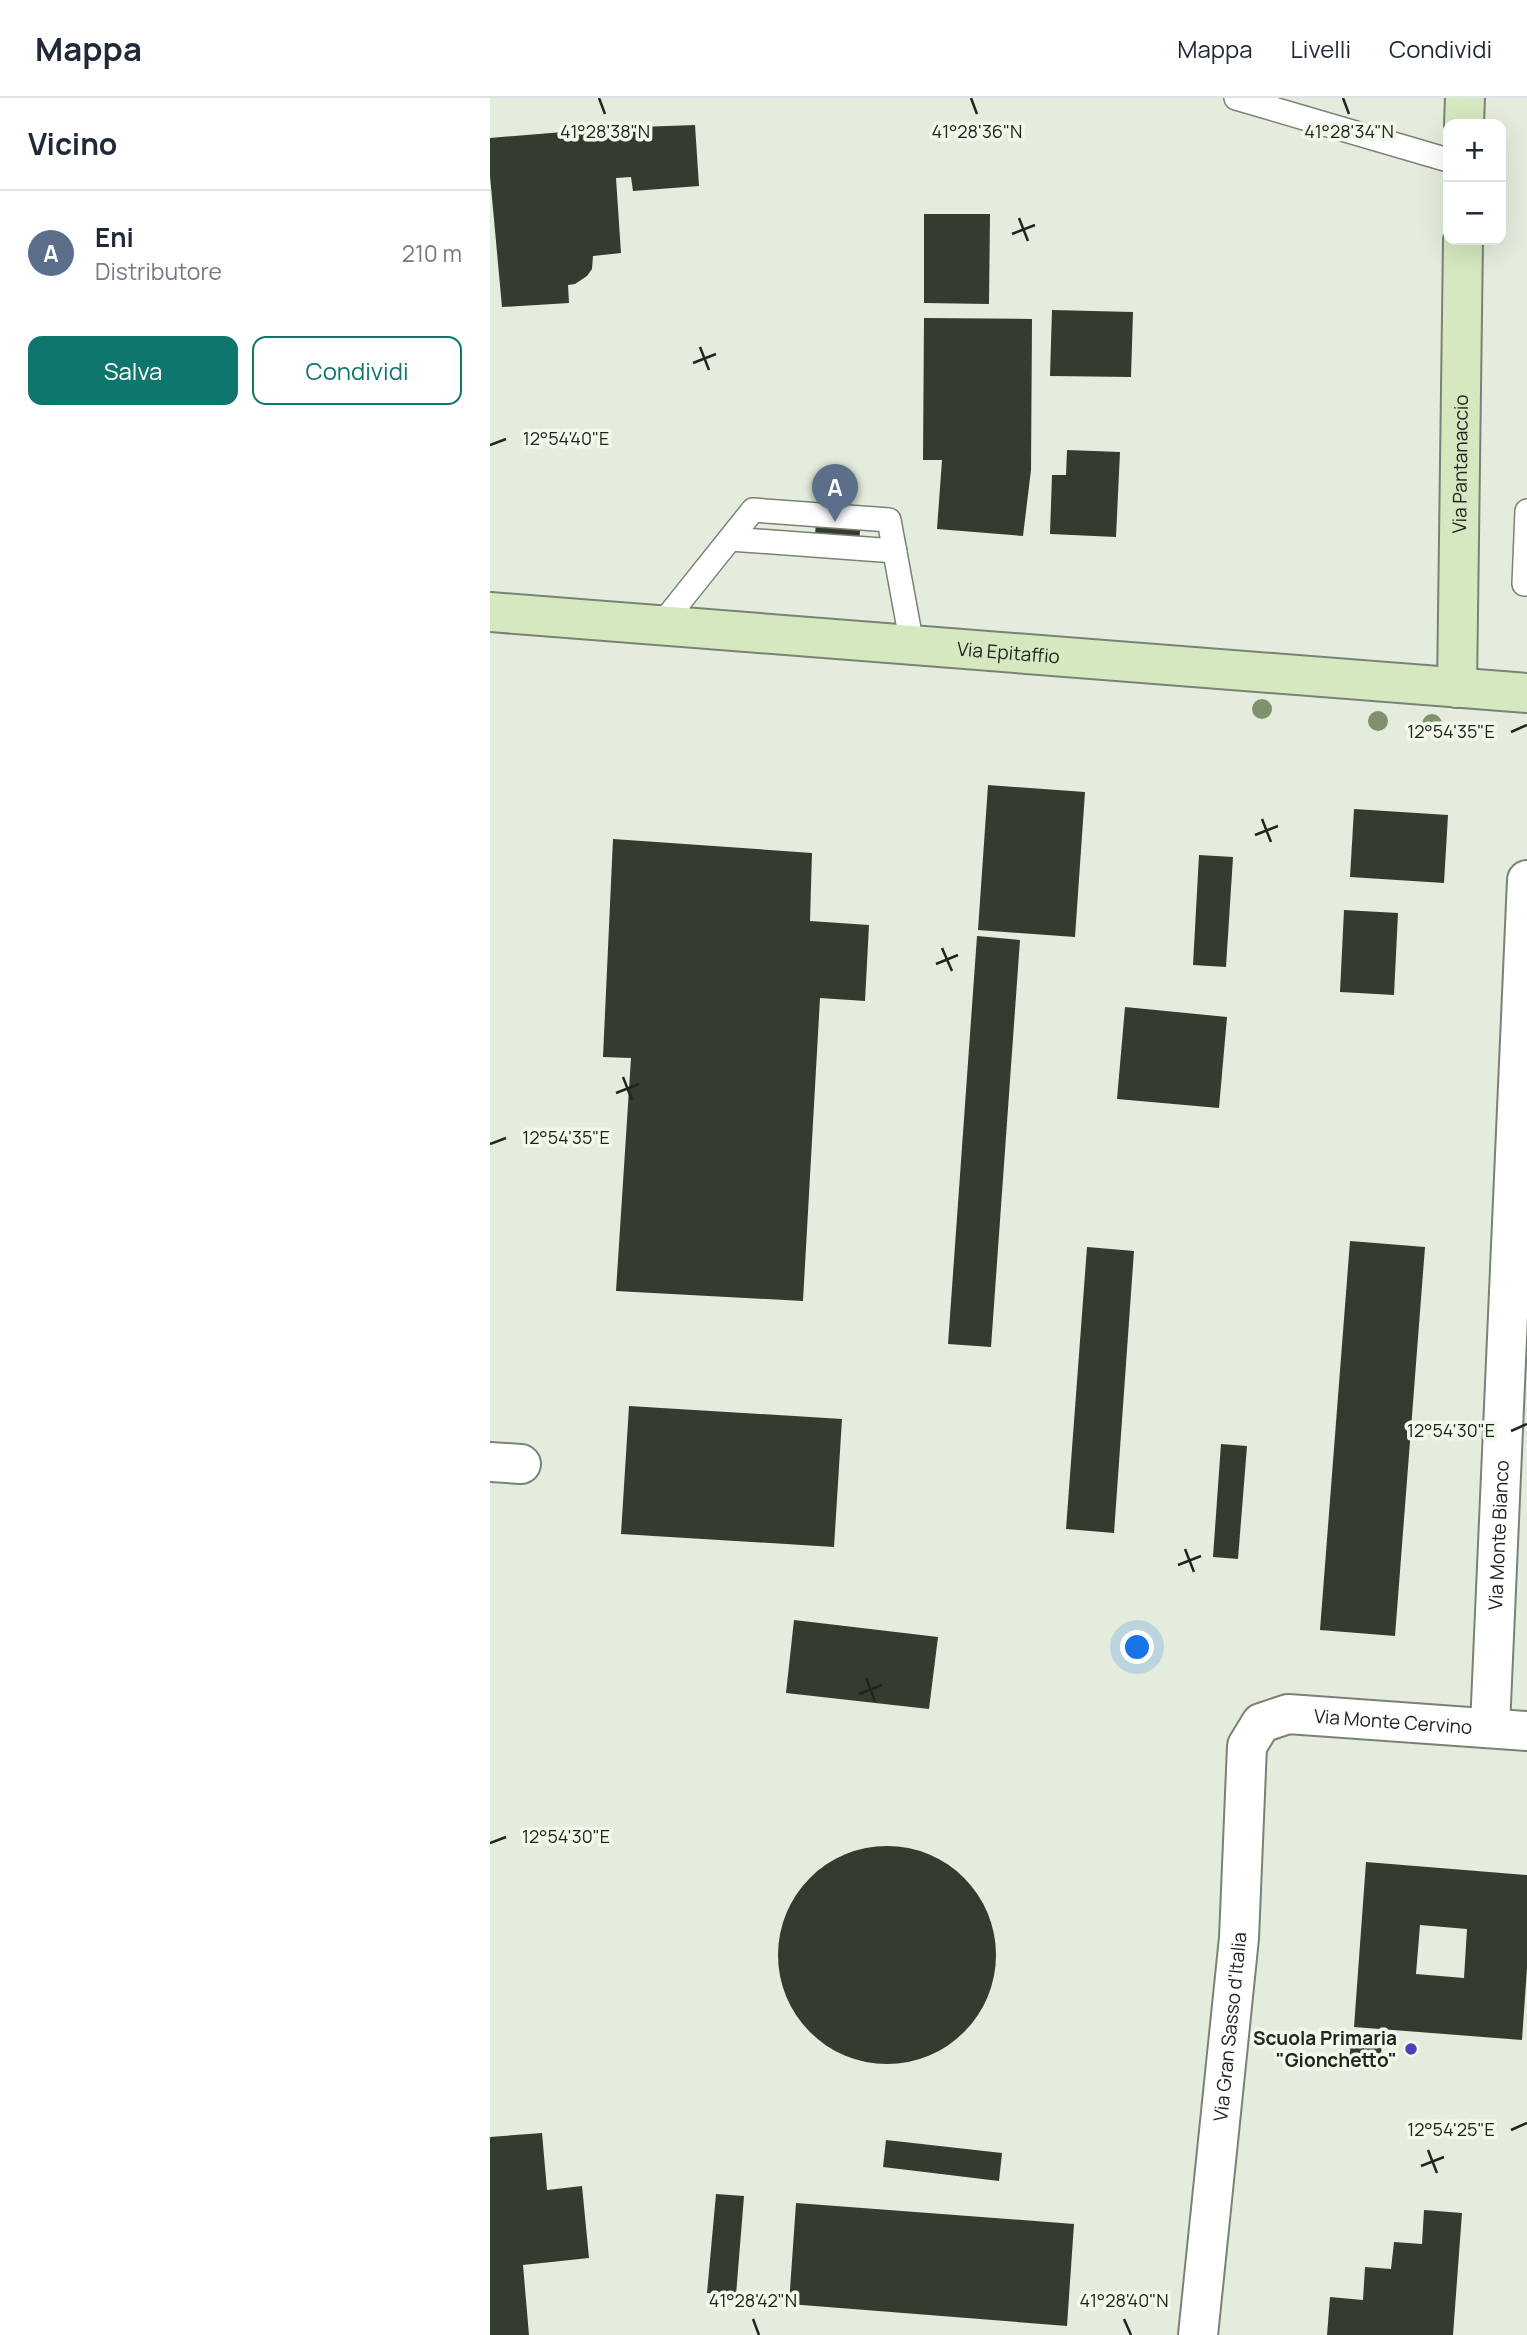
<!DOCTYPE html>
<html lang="it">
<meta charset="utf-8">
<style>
body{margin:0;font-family:Manrope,sans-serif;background:#f2f2f3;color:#1f2937}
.controls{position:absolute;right:21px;top:21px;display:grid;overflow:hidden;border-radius:14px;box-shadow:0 7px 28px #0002}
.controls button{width:63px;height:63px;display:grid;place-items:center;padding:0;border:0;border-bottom:2px solid #e0e1e3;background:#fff;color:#1f2937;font:35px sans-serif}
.you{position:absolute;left:648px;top:1550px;width:24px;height:24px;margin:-18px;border:5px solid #fff;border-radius:50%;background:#1a73e8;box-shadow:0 0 0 10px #1a73e833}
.badge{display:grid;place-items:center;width:46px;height:46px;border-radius:50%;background:#0f766e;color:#fff;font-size:23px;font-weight:700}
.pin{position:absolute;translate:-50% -58px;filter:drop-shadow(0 2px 4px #0008)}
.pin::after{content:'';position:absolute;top:37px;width:24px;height:21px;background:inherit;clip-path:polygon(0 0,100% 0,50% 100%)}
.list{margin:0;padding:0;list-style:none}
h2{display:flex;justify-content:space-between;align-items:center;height:91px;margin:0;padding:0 28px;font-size:30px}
h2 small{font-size:23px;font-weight:400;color:#747a83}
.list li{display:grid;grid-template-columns:46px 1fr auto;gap:21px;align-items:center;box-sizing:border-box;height:126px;padding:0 28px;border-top:2px solid #e0e1e3}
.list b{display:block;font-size:26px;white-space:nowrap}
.list p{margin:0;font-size:23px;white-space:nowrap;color:#747a83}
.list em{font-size:23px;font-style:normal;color:#747a83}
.actions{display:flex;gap:14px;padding:21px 28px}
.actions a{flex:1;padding:16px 0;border:2px solid #0f766e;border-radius:14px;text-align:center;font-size:24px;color:#0f766e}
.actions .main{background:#0f766e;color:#fff}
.map{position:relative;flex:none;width:1037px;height:2237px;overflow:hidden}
header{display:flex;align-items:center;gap:42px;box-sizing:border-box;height:98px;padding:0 35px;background:#fff;border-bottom:2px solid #e0e1e3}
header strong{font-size:33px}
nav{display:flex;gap:38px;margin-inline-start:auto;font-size:24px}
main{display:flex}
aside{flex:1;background:#fff}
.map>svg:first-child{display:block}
.building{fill:#343c2f;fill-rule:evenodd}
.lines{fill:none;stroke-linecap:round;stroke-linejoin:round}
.lane-casing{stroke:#798274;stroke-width:26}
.street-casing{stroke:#798274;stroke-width:42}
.secondary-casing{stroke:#798274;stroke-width:42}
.lane{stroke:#fff;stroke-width:23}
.street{stroke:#fff;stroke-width:38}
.secondary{stroke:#d5e8c0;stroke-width:38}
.tree{fill:#7f926d}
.ticks{fill:none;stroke:#21251f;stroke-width:2.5}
.poi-dot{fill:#4e3fb6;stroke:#f1faea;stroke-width:2.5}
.labels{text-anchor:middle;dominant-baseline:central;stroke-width:7;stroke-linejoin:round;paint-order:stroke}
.street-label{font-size:19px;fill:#21251f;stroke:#f1faea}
.poi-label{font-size:19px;font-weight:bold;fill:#21251f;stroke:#f1faea;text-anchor:end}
.ticks-label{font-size:18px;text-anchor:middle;fill:#21251f;stroke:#f1faea;stroke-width:7;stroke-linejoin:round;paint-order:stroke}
</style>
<header>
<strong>Mappa</strong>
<nav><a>Mappa</a><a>Livelli</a><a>Condividi</a></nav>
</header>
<main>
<aside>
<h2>Vicino<small></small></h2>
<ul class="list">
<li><span class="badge" style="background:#5c6f8a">A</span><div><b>Eni</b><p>Distributore</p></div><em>210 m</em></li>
</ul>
<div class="actions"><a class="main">Salva</a><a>Condividi</a></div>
</aside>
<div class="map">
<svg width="1037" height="2237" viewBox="0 0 1037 2237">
<rect width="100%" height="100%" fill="#e4eddd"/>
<!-- building -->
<g class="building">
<polygon points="205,27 209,88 143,93 141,79 126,80 131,155 103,158 102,171 97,178 85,186 78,187 79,205 12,209 0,78 0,40 122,30"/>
<polygon points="434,116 500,116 499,206 434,205"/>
<polygon points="562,212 643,214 641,279 560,278"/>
<polygon points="434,220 542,221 541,372 533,438 447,431 452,362 433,362"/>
<polygon points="577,352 630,354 626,439 560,436 562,377 576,377"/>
<polygon points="327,406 372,409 368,458 324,454"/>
<polygon points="498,687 595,694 585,839 488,832"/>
<polygon points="864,711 958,717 954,785 860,779"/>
<polygon points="123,741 322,755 320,823 379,827 375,903 330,900 313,1203 126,1193 141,960 113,959"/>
<polygon points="709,757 743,759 736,869 703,867"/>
<polygon points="854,812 908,815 904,897 850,894"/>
<polygon points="487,838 530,842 501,1249 458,1246"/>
<polygon points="635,909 737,919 729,1010 627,1001"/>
<polygon points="860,1143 935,1149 905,1538 830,1532"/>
<polygon points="597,1149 644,1153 624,1435 576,1431"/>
<polygon points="139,1308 352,1321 344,1449 131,1436"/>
<polygon points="731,1346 757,1348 748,1461 723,1459"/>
<polygon points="304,1522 448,1539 439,1611 296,1595"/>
<circle cx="397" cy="1857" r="109"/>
<path d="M 876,1764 L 1037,1777 L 1037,1870 L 1032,1942 L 864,1929 ZM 930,1827 L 977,1831 L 974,1880 L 926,1876 Z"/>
<polygon points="861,1939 892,1942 890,1972 859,1970"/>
<polygon points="52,2035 57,2092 92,2088 99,2160 33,2167 39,2237 0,2237 0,2039"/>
<polygon points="396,2042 512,2055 509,2083 393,2069"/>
<polygon points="226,2096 254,2098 246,2197 217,2195"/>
<polygon points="306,2105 584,2126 577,2228 299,2206"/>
<polygon points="934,2112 972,2115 963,2237 837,2237 840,2199 873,2202 875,2169 901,2171 904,2144 932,2146"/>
</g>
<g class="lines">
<!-- lane casing -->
<g class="lane-casing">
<g id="lane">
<polyline points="746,0 958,62"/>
<polyline points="240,441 405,453"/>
<polyline points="1034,486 1037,413"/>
<polyline points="171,527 263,412 399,422 422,547"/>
</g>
</g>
<!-- street casing -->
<g class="street-casing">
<g id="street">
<polyline points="0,1364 31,1366"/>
<path id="s1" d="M 1000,1629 L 1037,782"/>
<path id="s2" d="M 708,2237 L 749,1840 L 757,1648 L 771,1625 L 798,1616 L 1037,1633"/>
</g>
</g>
<!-- secondary casing -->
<g class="secondary-casing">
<g id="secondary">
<polyline points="974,26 975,0"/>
<path id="s3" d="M 0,514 L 1037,595"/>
<path id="s4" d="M 967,590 L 973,142"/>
</g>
</g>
<!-- lane -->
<use href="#lane" class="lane"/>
<!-- street -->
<use href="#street" class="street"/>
<!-- secondary -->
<use href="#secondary" class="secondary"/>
</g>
<!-- trees -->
<g class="tree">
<circle cx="772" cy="611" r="10"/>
<circle cx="888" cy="623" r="10"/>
<circle cx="942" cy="626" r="10"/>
</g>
<!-- ticks -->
<path class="ticks" d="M 109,0 L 115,16M 481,0 L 487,16M 853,0 L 859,16M 529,120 L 538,143M 522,136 L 545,127M 210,249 L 219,272M 203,265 L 226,256M 0,347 L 16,341M 1021,634 L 1037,627M 772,721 L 781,744M 765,737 L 788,728M 452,850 L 462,873M 446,866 L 468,857M 133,979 L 142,1002M 126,995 L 149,986M 0,1046 L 16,1040M 1021,1333 L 1037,1326M 695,1451 L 704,1474M 688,1467 L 711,1458M 376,1580 L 385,1603M 369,1596 L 392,1587M 0,1745 L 16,1739M 1021,2032 L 1037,2025M 938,2052 L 947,2075M 931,2068 L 954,2059M 263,2221 L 269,2237M 634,2221 L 641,2237"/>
<!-- markers -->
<circle class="poi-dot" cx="921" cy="1951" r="7"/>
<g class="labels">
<!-- street labels -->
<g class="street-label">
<text stroke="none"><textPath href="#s4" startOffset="224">Via Pantanaccio</textPath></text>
<text stroke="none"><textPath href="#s3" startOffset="520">Via Epitaffio</textPath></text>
<text stroke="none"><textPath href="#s1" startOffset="192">Via Monte Bianco</textPath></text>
<text stroke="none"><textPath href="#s2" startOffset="752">Via Monte Cervino</textPath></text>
<text stroke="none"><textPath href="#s2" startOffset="310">Via Gran Sasso d'Italia</textPath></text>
</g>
<!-- poi labels -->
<g class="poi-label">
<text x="907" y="1940">Scuola Primaria<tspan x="907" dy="22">"Gionchetto"</tspan></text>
</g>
</g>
<g class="ticks-label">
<text x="115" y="40">41°28'38"N</text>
<text x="487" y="40">41°28'36"N</text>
<text x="859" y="40">41°28'34"N</text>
<text x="76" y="347">12°54'40"E</text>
<text x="961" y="640">12°54'35"E</text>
<text x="76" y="1046">12°54'35"E</text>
<text x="961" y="1339">12°54'30"E</text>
<text x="76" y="1745">12°54'30"E</text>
<text x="961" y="2038">12°54'25"E</text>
<text x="263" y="2209">41°28'42"N</text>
<text x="634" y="2209">41°28'40"N</text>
</g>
</svg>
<div class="controls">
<button>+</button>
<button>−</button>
</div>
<div class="you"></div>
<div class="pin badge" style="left:345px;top:424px;background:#5c6f8a">A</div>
</div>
</main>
